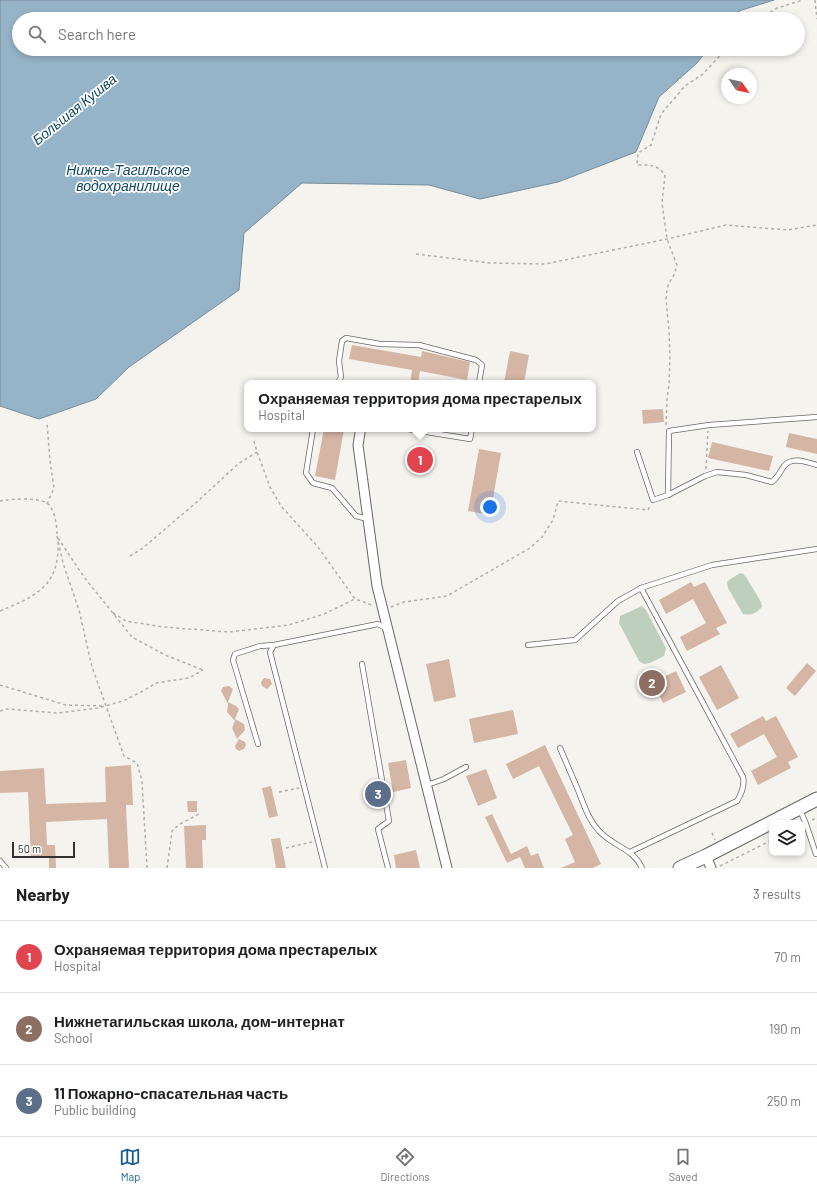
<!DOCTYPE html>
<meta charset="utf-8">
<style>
body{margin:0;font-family:Barlow,sans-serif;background:#f2f2f2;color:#202124}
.controls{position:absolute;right:12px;bottom:12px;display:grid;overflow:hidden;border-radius:8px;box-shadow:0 2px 6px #0003}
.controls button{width:36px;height:36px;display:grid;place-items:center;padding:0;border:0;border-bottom:1px solid #e0e0e0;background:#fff;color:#202124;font:20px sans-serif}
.compass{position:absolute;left:721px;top:68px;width:36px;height:36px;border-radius:50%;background:#fff;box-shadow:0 2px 6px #0003;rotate:124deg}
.scale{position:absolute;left:12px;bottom:10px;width:63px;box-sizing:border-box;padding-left:4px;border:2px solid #333231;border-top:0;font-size:11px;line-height:14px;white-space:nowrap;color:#333231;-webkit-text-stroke:3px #fff;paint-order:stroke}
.you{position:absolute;left:490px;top:507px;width:14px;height:14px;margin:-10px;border:3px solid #fff;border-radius:50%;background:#1a73e8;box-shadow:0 0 0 6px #1a73e833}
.badge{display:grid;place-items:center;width:26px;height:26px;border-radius:50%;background:#166094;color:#fff;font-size:13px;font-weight:700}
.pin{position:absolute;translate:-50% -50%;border:2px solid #fff;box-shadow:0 1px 4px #0006}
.popup{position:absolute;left:244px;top:380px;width:352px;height:52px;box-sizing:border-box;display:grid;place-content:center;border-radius:8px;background:#fff;filter:drop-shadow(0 1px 3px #0005);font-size:13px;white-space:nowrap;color:#757577}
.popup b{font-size:15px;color:#202124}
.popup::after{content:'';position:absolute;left:50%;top:100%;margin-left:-8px;border:8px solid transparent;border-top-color:#fff}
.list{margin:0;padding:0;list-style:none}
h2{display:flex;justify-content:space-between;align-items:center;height:52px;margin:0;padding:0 16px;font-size:17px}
h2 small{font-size:13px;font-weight:400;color:#757577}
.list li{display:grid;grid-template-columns:26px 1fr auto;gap:12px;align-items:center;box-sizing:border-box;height:72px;padding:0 16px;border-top:1px solid #e0e0e0}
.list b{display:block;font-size:15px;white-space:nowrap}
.list p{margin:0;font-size:13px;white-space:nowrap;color:#757577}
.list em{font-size:13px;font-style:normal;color:#757577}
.icon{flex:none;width:22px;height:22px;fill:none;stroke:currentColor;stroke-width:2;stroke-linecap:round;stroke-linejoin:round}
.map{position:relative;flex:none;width:817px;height:868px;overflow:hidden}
.search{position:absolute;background:#fff;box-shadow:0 2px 6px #0003;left:12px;right:12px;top:12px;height:44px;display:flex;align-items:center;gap:10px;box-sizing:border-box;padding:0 14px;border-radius:22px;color:#757577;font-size:15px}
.sheet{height:268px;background:#fff}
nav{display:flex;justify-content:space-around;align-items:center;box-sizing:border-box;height:56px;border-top:1px solid #e0e0e0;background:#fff;font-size:11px;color:#757577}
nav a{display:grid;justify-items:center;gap:2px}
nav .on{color:#166094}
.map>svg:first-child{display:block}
.green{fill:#becfbe}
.water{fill:#96b4c7;stroke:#788d9a}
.building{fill:#d5b6a5}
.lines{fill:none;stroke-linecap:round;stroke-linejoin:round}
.lane-casing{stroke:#696864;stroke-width:6}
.street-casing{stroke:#696864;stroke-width:11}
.secondary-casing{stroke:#696864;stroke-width:15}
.path{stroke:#b1b0ac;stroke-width:1.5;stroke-dasharray:3 3;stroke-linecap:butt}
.lane{stroke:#fff;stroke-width:4.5}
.street{stroke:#fff;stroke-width:9}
.secondary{stroke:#fff;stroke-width:13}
.labels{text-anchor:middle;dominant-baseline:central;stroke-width:3.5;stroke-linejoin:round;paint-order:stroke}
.water-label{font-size:14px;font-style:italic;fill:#0e4763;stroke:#fff}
</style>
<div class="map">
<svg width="817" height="868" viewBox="0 0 817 868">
<rect width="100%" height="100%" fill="#f4f3ee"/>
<!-- green -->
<g class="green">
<path d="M 740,573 L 743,574 L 746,577 L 761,602 L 762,607 C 756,613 752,616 743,614 L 728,588 L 727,582 L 729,580 Z"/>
<polygon points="642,606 646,610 666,648 664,656 650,663 644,664 639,661 619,623 620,616"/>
</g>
<!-- water -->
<polygon class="water" points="0,0 774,0 739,11 732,19 19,19 19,49 708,49 697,63 659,97 636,152 558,182 480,199 429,185 302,183 244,233 239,290 129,367 96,399 39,419 0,406"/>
<!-- building -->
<g class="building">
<polygon points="352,345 421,357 422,351 470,362 467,380 420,371 418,383 410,383 412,370 349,359"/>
<polygon points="510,351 529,355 524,383 504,383"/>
<polygon points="663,409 664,422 643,424 642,410"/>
<polygon points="324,429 344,429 335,480 315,476"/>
<polygon points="789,433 817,439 817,454 786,447"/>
<polygon points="712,442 773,456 769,471 708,458"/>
<polygon points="479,449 501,453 490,515 468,511"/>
<polygon points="691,582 694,587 705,582 727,623 716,628 720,634 687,651 680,637 706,623 693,599 666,614 659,600"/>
<polygon points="449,659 456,697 434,702 426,664"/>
<polygon points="807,663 816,671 795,696 786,688"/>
<polygon points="721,665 739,698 717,710 699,677"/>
<polygon points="676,671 686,692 663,703 653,682"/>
<polygon points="264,678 270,679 272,684 267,689 262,686 261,682"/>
<polygon points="229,686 233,689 228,702 236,706 239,709 235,719 244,724 245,730 237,739 232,728 235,721 227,712 228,704 221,691 223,687"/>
<polygon points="513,710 518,734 474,743 469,719"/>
<polygon points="763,716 766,721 776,716 798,757 788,762 791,768 758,785 751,771 777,757 764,734 738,748 730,734"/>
<polygon points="239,739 245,742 246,745 244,749 239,751 236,749 235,746"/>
<polygon points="545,745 601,864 593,868 561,868 575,862 565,839 573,835 539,766 513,779 506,764"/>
<polygon points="406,760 411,788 393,792 388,763"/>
<polygon points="131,765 133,805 126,805 129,868 109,868 107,819 46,822 47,845 55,845 56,868 49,868 49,857 31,858 28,792 0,793 0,771 44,768 46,804 106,802 105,767"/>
<polygon points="486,769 497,798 478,806 466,776"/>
<polygon points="271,786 278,816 269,818 262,788"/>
<polygon points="187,801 197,801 197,812 188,812"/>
<polygon points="492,814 511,854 527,846 531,856 538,853 544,868 525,868 520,857 507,863 485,817"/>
<polygon points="206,825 206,840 202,840 203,868 186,868 184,826"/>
<polygon points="280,838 286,868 276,868 271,839"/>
<polygon points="416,850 420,868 396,868 394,855"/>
</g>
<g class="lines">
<!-- lane casing -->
<g class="lane-casing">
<g id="lane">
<polyline points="338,383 341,377 339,361 342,341 346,338 380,344 419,345 476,360 482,365 479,383"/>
<polyline points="313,429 306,473 313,483 332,488 356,516 368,519"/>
<polyline points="408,429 470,439 472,429"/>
<path d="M 637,452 L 653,500 L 668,495 L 705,476 L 717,472 L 746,475 L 772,482 C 778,477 780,472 784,466 C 792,456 806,462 817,465"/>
<polyline points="668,495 669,431 709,425 817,417"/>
<polyline points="528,645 575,640 618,601 641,588"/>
<polyline points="362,664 389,821 378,829 388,868"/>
<polyline points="258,744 233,660 235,654 260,646 274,645"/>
<path d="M 560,748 C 566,762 572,776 578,790 C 584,805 588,819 599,831 C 614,847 633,848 642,868"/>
<polyline points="427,785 444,779 466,767"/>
<polyline points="800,810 806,824 816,854"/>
<path d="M 630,852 L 737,801 C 742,793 745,786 743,777 L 641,588 L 712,565 L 817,549"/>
<polyline points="0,861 6,868"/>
<polyline points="325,868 270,652 274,645 378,624 387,629"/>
</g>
</g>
<!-- street casing -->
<g class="street-casing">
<g id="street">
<polyline points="360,433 358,445 377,586 447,868"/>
<polyline points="706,856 711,868"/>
</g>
</g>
<!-- secondary casing -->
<g class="secondary-casing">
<polyline id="secondary" points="680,868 706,856 817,799"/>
</g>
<!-- path -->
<g class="path">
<polyline points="815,0 817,19"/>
<polyline points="760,19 777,8 803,0"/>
<polyline points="416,254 490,263 545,264 667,239 726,225 788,230 817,225"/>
<path d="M 666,425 L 667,400 L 669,384 L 670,357 L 669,331 L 666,299 L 667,289 L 669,283 L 674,275 L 677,265 L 667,239 L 662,203 L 665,175 C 657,164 650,165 637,165 L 638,153 L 651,145 L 661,114 L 685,86 L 703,74 L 726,49"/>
<polyline points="254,441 257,452 270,487 281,506 318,547 355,599 372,605"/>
<polyline points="706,469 708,431"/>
<path d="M 0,501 C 11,499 37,497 47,503 C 55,509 57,526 57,535"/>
<polyline points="47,504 54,488 50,461 47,423"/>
<polyline points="57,536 63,563 79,610 92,667 124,756 137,763 142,781 147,868"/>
<polyline points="58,538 84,577 132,637 165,655 203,670"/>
<polyline points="130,556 143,548 199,500 238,464 257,452"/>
<polyline points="391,607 404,602 447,596 530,548 542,537 553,520 558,501 648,510 650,506"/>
<path d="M 0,611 C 36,596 60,586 58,541"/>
<polyline points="113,613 126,621 163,627 229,632 289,625 324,614 355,599"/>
<polyline points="0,685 66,705 104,706"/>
<polyline points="0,711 7,709 58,713 98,708 123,701 143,691 156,683 189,678 203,670"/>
<polyline points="279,792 299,788"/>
<polyline points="812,820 817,818"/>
<polyline points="712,833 715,840"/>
<polyline points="286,848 312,842"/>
<polyline points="720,866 772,840"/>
<polyline points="167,868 172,831 180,824 199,814"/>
</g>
<!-- lane -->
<use href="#lane" class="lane"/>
<!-- street -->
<use href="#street" class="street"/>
<!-- secondary -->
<use href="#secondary" class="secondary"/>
</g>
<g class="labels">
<!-- water labels -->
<g class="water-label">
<text transform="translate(74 109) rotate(-39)">Большая Кушва</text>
<text x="128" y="169">Нижне-Тагильское<tspan x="128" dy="16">водохранилище</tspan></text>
</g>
</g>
</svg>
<div class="controls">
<button><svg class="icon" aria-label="layers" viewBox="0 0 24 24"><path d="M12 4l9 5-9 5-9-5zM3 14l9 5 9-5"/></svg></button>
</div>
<svg class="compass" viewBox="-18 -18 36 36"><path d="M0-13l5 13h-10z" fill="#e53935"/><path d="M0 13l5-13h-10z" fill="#757577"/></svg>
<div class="scale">50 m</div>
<div class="you"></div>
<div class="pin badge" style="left:420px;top:460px;background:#e0444e">1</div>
<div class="popup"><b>Охраняемая территория дома престарелых</b>Hospital</div>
<div class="pin badge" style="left:652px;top:683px;background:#8d6e63">2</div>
<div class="pin badge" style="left:378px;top:794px;background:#5c6f8a">3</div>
<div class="search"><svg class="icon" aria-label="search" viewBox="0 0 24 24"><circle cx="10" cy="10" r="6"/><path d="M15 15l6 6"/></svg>Search here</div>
</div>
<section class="sheet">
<h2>Nearby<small>3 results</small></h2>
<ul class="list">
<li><span class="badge" style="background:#e0444e">1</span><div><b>Охраняемая территория дома престарелых</b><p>Hospital</p></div><em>70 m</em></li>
<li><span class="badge" style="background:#8d6e63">2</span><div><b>Нижнетагильская школа, дом-интернат</b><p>School</p></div><em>190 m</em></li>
<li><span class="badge" style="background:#5c6f8a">3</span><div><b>11 Пожарно-спасательная часть</b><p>Public building</p></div><em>250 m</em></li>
</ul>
</section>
<nav>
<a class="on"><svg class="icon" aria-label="map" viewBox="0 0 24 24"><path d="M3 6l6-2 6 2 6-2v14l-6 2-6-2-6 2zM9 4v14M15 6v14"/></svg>Map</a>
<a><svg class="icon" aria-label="directions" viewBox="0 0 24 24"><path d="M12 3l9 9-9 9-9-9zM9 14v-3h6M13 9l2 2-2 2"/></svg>Directions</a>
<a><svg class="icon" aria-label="saved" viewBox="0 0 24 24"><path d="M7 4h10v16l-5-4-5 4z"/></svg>Saved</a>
</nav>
